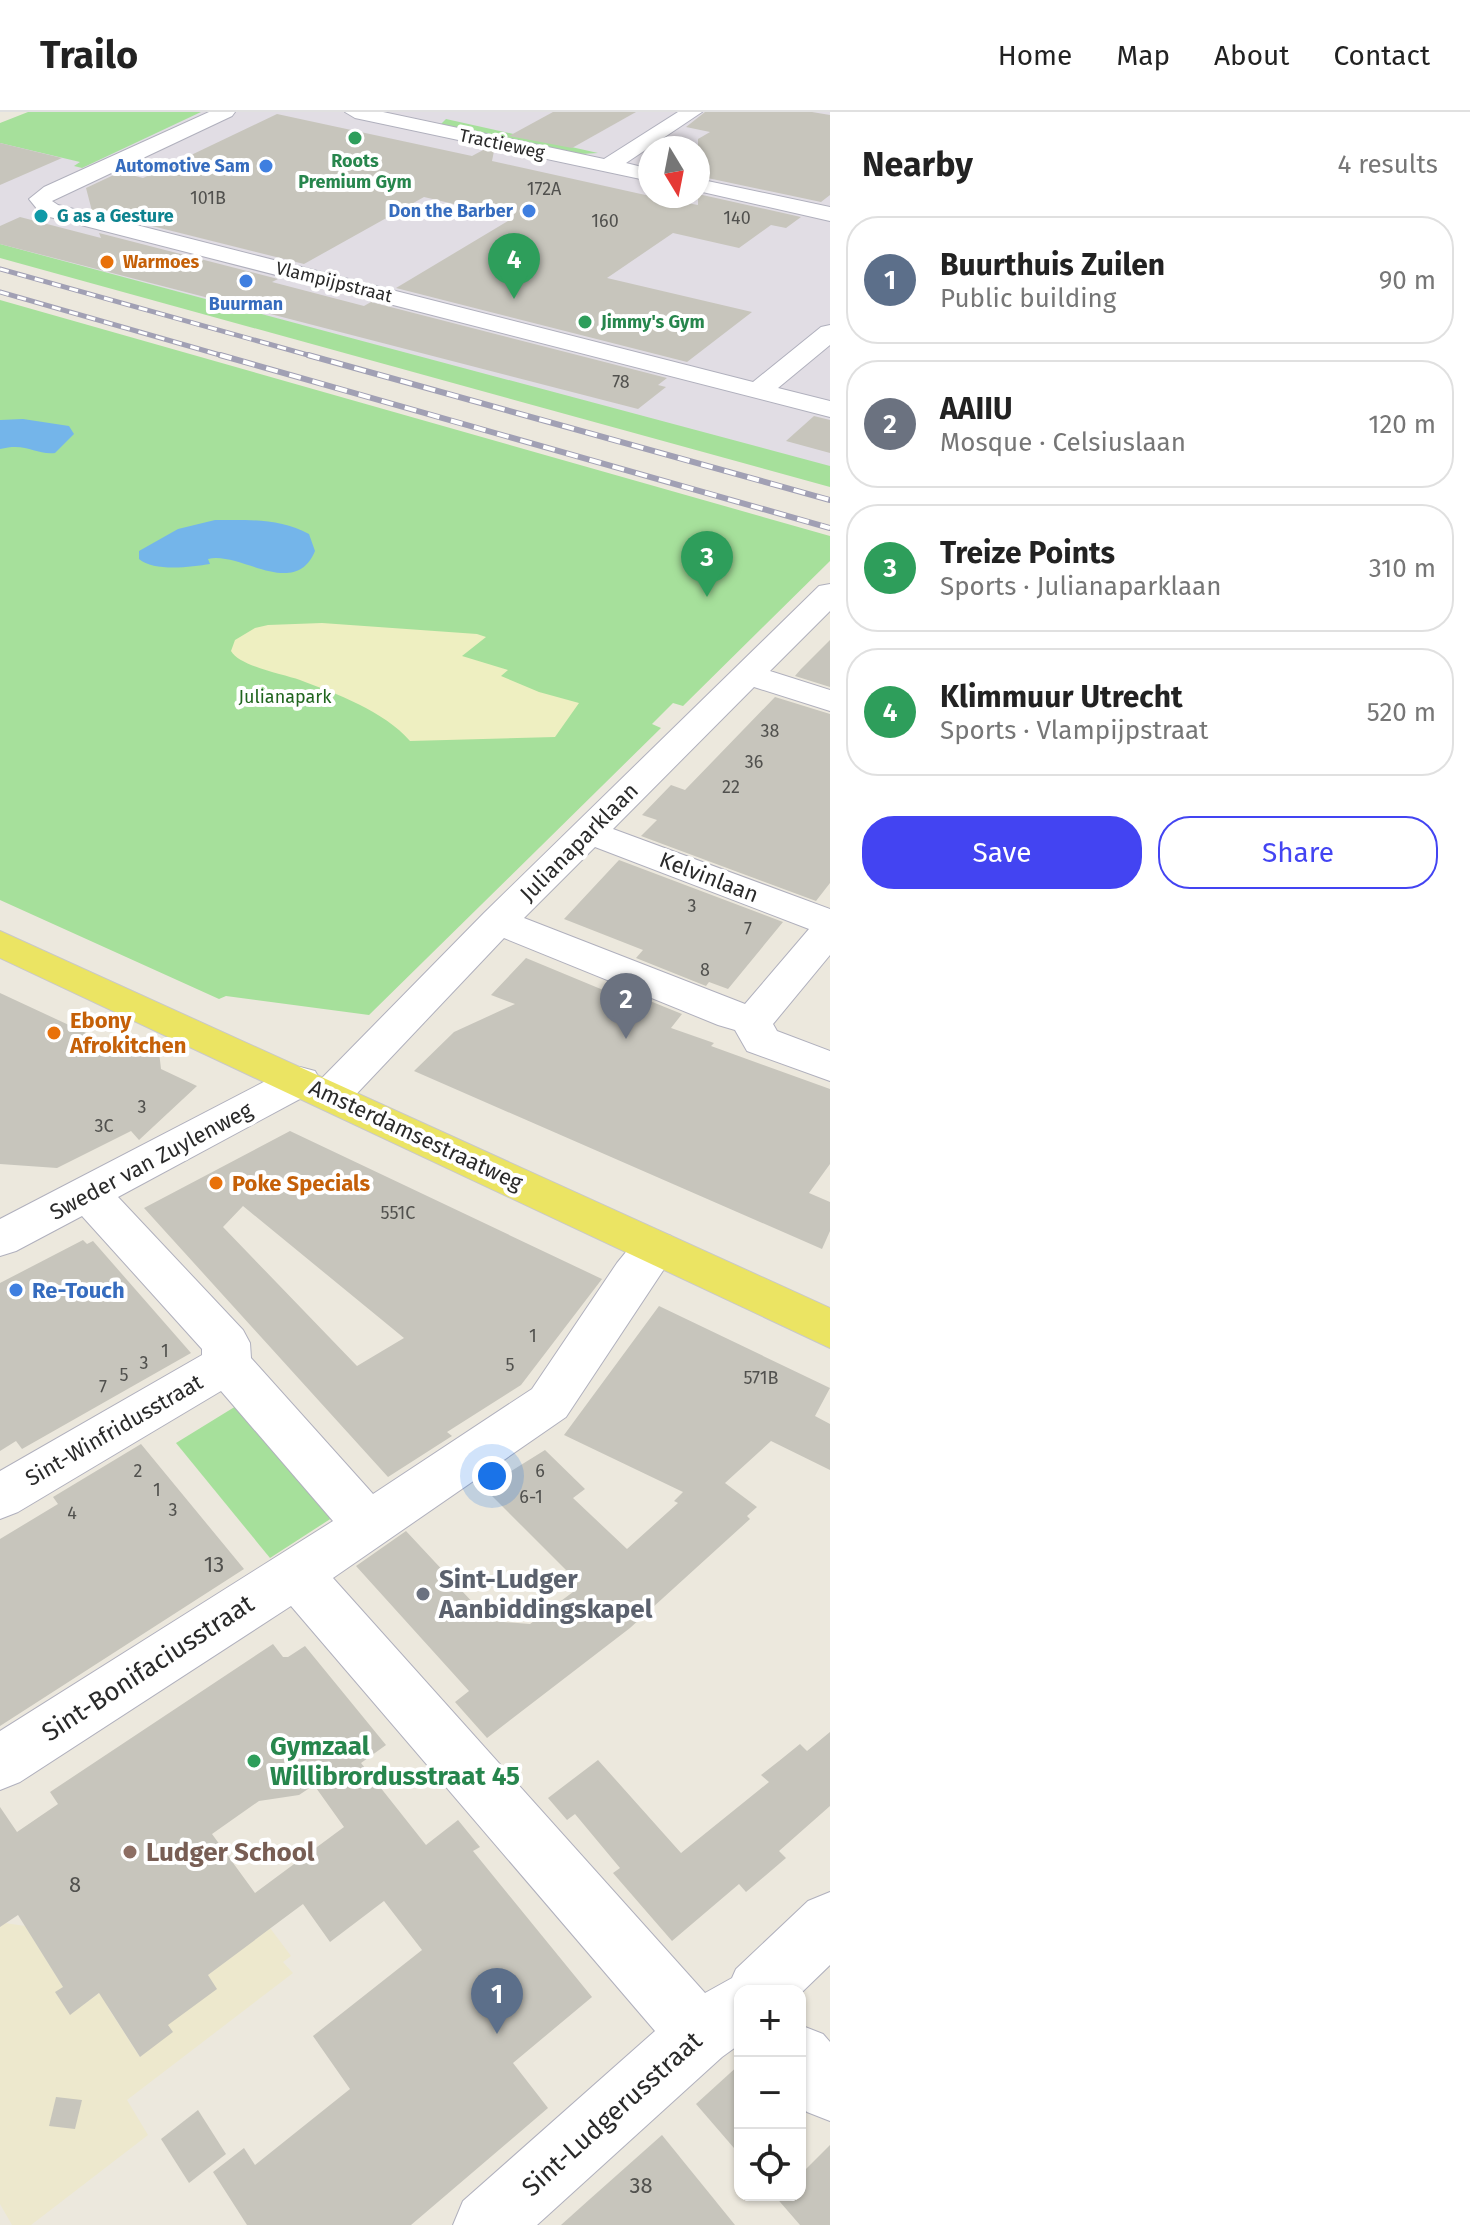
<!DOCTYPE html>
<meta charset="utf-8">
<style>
body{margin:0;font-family:"Fira Sans",sans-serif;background:#f2f2f2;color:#222}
.controls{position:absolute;right:24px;bottom:24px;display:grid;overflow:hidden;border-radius:16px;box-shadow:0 2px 6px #0004}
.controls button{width:72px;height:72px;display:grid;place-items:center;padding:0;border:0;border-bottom:2px solid #e0e0e0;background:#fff;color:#222;font:40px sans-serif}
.compass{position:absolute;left:638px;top:24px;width:72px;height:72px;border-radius:50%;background:#fff;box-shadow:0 2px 6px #0004;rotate:170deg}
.you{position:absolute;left:492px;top:1364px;width:28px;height:28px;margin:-20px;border:6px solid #fff;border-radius:50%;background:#1a73e8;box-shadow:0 0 0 12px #1a73e833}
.badge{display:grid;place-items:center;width:52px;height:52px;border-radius:50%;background:#4344f2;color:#fff;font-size:26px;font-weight:700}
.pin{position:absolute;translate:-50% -66px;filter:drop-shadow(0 2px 4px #0008)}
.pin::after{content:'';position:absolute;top:42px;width:28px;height:24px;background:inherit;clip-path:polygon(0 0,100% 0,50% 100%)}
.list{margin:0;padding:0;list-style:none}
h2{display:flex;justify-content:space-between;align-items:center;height:104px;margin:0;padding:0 32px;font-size:34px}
h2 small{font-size:26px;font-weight:400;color:#767676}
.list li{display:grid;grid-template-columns:52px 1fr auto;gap:24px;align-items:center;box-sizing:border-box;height:128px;margin:0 16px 16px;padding:0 16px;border:2px solid #e0e0e0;border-radius:32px}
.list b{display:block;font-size:30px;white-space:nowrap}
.list p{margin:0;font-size:26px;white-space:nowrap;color:#767676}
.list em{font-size:26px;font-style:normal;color:#767676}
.actions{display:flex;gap:16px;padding:24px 32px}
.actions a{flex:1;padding:18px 0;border:2px solid #4344f2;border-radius:32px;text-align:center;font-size:28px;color:#4344f2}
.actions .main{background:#4344f2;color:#fff}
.icon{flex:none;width:44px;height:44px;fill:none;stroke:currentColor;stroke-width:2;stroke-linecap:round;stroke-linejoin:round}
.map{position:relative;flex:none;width:830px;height:2113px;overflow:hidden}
header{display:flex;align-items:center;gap:48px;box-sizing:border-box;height:112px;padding:0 40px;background:#fff;border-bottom:2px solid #e0e0e0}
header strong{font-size:38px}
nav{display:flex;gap:44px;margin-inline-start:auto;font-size:28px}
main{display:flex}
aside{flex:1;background:#fff}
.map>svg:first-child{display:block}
.industrial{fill:#e1dde4;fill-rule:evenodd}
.education{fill:#ede8cd}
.green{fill:#a6e09b}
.sand{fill:#eeefc1}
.water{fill:#74b5ea}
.building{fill:#c7c5bc;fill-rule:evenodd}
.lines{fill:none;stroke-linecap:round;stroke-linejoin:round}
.minor-casing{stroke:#b0b0bd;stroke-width:2}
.major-casing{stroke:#c8c8c8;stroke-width:2}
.minor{fill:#fff;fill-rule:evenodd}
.major{fill:#ebe463;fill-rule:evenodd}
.rail-far1-casing{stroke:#a1a0b4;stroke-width:5}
.rail-casing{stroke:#a1a0b4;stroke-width:6}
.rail-far1{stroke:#fff;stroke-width:3;stroke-dasharray:9;stroke-linecap:butt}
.rail{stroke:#fff;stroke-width:4;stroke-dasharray:12;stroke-linecap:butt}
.leisure-dot{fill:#2e9e5b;stroke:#fff;stroke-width:3}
.shop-dot{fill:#3f7fe0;stroke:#fff;stroke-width:3}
.culture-dot{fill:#0f9aa8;stroke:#fff;stroke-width:3}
.food-dot{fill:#e8710a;stroke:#fff;stroke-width:3}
.worship-dot{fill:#6b7280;stroke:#fff;stroke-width:3}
.education-dot{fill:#8d6e63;stroke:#fff;stroke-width:3}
.labels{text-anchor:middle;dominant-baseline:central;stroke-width:8;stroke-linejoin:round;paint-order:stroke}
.far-street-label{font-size:18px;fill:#2a2a2a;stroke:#fff}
.far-leisure-label{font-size:18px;font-weight:bold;fill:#27864d;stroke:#fff}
.far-shop-label{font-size:18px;font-weight:bold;fill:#366cbe;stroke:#fff;text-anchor:end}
.number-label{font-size:18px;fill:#51514e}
.far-culture-label{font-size:18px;font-weight:bold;fill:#0d838f;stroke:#fff;text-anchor:start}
.far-food-label{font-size:18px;font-weight:bold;fill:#c56008;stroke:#fff;text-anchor:start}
.far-park-label{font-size:18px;fill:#1f651d;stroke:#fff}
.street-label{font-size:22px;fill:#2a2a2a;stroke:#fff}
.food-label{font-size:22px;font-weight:bold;fill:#c56008;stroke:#fff;text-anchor:start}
.shop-label{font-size:22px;font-weight:bold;fill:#366cbe;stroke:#fff;text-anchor:start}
.near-number-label{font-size:22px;fill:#51514e}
.near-worship-label{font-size:26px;font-weight:bold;fill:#5b616d;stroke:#fff;text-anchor:start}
.near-street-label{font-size:26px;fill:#2a2a2a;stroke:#fff}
.near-leisure-label{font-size:26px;font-weight:bold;fill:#27864d;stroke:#fff;text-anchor:start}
.near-education-label{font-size:26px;font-weight:bold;fill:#785e54;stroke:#fff;text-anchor:start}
</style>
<header>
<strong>Trailo</strong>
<nav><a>Home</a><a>Map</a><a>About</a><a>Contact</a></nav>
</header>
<main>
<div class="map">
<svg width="830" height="2113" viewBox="0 0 830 2113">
<rect width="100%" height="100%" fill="#ece8dd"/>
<!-- industrial -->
<path class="industrial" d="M 116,0 L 830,0 L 830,365 L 0,136 L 0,29 ZM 650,36 L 698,36 L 698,84 L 650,84 Z"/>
<!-- education -->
<polygon class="education" points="5,1811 25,1814 63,1875 56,1881 70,1902 114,1871 107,1894 140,1945 208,1863 270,1816 291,1844 283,1850 293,1861 127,1988 148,2023 31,2113 12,2113 0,2092 0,1815"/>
<!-- green -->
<g class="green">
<polygon points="28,0 201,0 82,56 74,54 80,50 0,31 0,11"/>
<polygon points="446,7 598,41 581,42 441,12"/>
<polygon points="0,132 830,354 830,375 0,146"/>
<polygon points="0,188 830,424 830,449 683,594 673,591 652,612 661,616 369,903 226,884 219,887 0,788"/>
<polygon points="241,1291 338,1402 270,1446 176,1331"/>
</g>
<!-- sand -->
<path class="sand" d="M 322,511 L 477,522 L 486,525 L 462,544 L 508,558 L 501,564 L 539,580 L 579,591 L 555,625 L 410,629 C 384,599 337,582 300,568 C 283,562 239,554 231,539 L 235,528 L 255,516 L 268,513 Z"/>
<!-- water -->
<g class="water">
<path d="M 23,307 L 69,314 L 74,322 L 55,341 C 35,343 27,330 0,337 L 0,308 Z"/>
<path d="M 215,408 C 247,408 280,406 309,422 L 315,439 C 295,488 240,439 208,447 L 210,452 C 191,455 154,460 139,447 L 139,439 L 178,417 Z"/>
</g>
<!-- building -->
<g class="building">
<polygon points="553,0 636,0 572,36 509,24"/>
<polygon points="705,0 812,0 830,3 830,83 821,90 698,64 698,27 710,20 686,15"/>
<polygon points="277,2 472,44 485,37 494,39 492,49 650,84 698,93 698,82 801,105 786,116 771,113 739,136 673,121 607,166 752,200 687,250 396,176 513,106 424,85 304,152 92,99 86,76 120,60 143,66"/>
<polygon points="0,31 62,46 0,73"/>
<polygon points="20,105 101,126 99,121 278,167 272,170 364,194 371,190 667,266 658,273 666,275 638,297 0,132 0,114"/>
<polygon points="814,304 830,308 830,341 786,329"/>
<polygon points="830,528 830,575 795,564 801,557"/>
<polygon points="775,585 830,602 830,771 816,789 641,724 657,708 642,703 671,673 685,678"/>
<polygon points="619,748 783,810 728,877 709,870 706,874 636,846 643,838 564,807"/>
<polygon points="526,846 608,880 613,874 682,902 671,916 714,931 711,934 830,977 830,1052 809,1081 830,1090 830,1119 822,1137 414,959 454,920 515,892 491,883"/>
<polygon points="0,881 114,934 112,937 158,931 161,957 197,974 139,1028 131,1019 57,1056 0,1052"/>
<path d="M 290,1019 L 602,1167 L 521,1273 L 447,1320 L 452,1324 L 388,1365 L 144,1096 ZM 243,1094 L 404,1226 L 357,1254 L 223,1115 Z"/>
<polygon points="83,1128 87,1132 93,1129 191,1241 22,1337 16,1329 0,1339 0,1171"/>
<polygon points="659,1194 830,1276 815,1304 830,1312 830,1358 771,1329 725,1371 757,1395 747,1404 750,1407 630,1516 487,1626 455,1590 469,1579 356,1454 406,1419 490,1509 530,1512 577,1477 565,1465 569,1461 484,1376 545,1338 585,1377 573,1386 627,1437 678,1391 674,1389 683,1380 564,1323"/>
<polygon points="141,1332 244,1457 0,1614 0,1427 58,1392 53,1385"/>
<path d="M 273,1532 L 283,1545 L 288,1545 L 305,1534 L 386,1633 L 361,1651 L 426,1733 L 458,1708 L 480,1735 L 473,1739 L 592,1885 L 513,1951 L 548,1996 L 411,2113 L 247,2113 L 213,2060 L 244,2036 L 255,2053 L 350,1977 L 313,1924 L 422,1838 L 384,1789 L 330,1830 L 303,1792 L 208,1863 L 217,1877 L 168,1913 L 173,1920 L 140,1945 L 99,1881 L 70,1903 L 55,1880 L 63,1875 L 18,1803 L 0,1815 L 0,1695 L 17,1720 L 58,1692 L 50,1680 ZM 314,1673 L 344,1715 L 255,1781 L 212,1722 L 259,1689 L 299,1683 Z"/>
<polygon points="830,1620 830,1694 779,1739 786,1746 746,1780 739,1772 672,1829 613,1761 620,1756 575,1702 567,1708 548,1686 598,1648 681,1741 769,1670 761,1663 779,1649 800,1632 807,1639"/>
<polygon points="740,1952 740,2043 696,1992"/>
<polygon points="56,1985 82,1988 75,2017 49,2014"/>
<polygon points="198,1998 226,2042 189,2071 161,2027"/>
<polygon points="662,2023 735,2113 561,2113 590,2087"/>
<polygon points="830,2033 830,2113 800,2113 774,2083 800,2083 800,2063"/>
</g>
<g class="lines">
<!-- minor casing -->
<g class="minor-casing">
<g id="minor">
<polygon points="209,0 235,0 232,4 52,89 58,93 753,270 821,215 830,213 830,233 778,276 830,289 830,305 42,103 29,87 44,75"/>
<polygon points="345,0 383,0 604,47 678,0 702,0 626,51 650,57 650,69 355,6"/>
<polygon points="698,67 830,95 830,109 698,79"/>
<path d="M 830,472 L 830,499 L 770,559 L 830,578 L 830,599 L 754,575 L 613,717 L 830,797 L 830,843 L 773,912 L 777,919 L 830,939 L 830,969 L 747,939 L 735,918 L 718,913 L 504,826 L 346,993 L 331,998 L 316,993 L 311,981 L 118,1085 L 243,1218 L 250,1231 L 251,1246 L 373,1382 L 532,1277 L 617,1151 L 639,1124 L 655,1119 L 671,1124 L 678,1136 L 566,1305 L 333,1466 L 705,1881 L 732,1866 L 736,1857 L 808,1789 L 830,1780 L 830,1853 L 800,1882 L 800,1879 L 740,1879 L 740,1932 L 722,1945 L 537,2113 L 453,2113 L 463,2089 L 655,1919 L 291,1494 L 20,1670 L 0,1678 L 0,1619 L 333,1409 L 221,1279 L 18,1400 L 0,1407 L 0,1359 L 202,1243 L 202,1237 L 82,1104 L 16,1139 L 0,1144 L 0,1107 L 285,959 L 300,955 L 315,959 L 320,968 L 484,801 L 819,474 ZM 595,735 L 809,817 L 745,892 L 524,806 Z"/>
<polygon points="800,1913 823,1922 830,1930 830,2009 807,2000 800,1992"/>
</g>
</g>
<!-- major casing -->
<g class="major-casing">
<polygon id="major" points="0,819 830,1196 830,1236 0,846"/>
</g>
<!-- minor -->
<use href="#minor" class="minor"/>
<!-- major -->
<use href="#major" class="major"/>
<!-- rail-far1 casing -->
<g class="rail-far1-casing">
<g id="rail-far1">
<polyline points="0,157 315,245"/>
<polyline points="0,180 227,245"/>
</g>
</g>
<!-- rail casing -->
<g class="rail-casing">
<g id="rail">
<polyline points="220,243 830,416"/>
<polyline points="308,243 830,388"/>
</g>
</g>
<!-- rail-far1 -->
<use href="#rail-far1" class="rail-far1"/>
<!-- rail -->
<use href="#rail" class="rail"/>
</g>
<!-- markers -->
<g class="leisure-dot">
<circle cx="355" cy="26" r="8"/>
<circle cx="585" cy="210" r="8"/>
<circle cx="254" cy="1649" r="8"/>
</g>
<g class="shop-dot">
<circle cx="266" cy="54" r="8"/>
<circle cx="529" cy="99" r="8"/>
<circle cx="246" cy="169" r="8"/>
<circle cx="16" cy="1178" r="8"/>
</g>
<circle class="culture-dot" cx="41" cy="104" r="8"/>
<g class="food-dot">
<circle cx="107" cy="150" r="8"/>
<circle cx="54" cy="921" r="8"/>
<circle cx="216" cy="1071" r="8"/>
</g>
<circle class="worship-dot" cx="423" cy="1482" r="8"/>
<circle class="education-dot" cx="130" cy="1740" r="8"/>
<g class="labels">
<!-- far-street labels -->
<g class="far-street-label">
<text transform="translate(502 32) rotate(12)">Tractieweg</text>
<text transform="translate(334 170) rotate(14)">Vlampijpstraat</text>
</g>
<!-- far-leisure labels -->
<g class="far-leisure-label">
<text x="355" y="49">Roots<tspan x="355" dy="21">Premium Gym</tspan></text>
<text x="601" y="210" text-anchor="start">Jimmy's Gym</text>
</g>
<!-- far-shop labels -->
<g class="far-shop-label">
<text x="250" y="54">Automotive Sam</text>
<text x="513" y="99">Don the Barber</text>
<text x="246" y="192" text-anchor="middle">Buurman</text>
</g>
<!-- number labels -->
<g class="number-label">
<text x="544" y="77">172A</text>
<text x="208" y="86">101B</text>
<text x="737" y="106">140</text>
<text x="605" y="109">160</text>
<text x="621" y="270">78</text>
<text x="770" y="619">38</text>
<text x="754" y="650">36</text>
<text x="731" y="675">22</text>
<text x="692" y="794">3</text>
<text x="748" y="817">7</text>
<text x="705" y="858">8</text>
<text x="142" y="995">3</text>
<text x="104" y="1014">3C</text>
<text x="398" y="1101">551C</text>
<text x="533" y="1224">1</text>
<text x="165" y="1239">1</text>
<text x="144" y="1251">3</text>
<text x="510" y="1253">5</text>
<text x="124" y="1263">5</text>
<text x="761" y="1266">571B</text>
<text x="103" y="1275">7</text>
<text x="138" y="1359">2</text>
<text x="540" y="1359">6</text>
<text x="157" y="1378">1</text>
<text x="531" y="1385">6-1</text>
<text x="173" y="1398">3</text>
<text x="72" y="1401">4</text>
</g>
<!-- far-culture labels -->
<g class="far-culture-label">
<text x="57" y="104">G as a Gesture</text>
</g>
<!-- far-food labels -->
<g class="far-food-label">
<text x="123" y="150">Warmoes</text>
</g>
<!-- far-park labels -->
<g class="far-park-label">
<text x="285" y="585">Julianapark</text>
</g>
<!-- street labels -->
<g class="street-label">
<text transform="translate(579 730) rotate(-45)">Julianaparklaan</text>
<text transform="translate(709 765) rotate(21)">Kelvinlaan</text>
<text transform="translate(416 1023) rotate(25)">Amsterdamsestraatweg</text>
<text transform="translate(151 1049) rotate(-28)">Sweder van Zuylenweg</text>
<text transform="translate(114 1318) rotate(-30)">Sint-Winfridusstraat</text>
</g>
<!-- food labels -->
<g class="food-label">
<text x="70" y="908">Ebony<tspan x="70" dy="25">Afrokitchen</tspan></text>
<text x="232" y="1071">Poke Specials</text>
</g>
<!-- shop labels -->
<g class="shop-label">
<text x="32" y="1178">Re-Touch</text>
</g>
<!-- near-number labels -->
<g class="near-number-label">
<text x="214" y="1452">13</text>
<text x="75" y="1772">8</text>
<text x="641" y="2073">38</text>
</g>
<!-- near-worship labels -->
<g class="near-worship-label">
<text x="439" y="1467">Sint-Ludger<tspan x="439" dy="30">Aanbiddingskapel</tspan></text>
</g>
<!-- near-street labels -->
<g class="near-street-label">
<text transform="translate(148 1556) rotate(-33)">Sint-Bonifaciusstraat</text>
<text transform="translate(612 2002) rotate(-42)">Sint-Ludgerusstraat</text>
</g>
<!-- near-leisure labels -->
<g class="near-leisure-label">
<text x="270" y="1634">Gymzaal<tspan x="270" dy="30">Willibrordusstraat 45</tspan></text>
</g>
<!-- near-education labels -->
<g class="near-education-label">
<text x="146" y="1740">Ludger School</text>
</g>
</g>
</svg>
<div class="controls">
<button>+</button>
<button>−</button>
<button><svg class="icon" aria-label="locate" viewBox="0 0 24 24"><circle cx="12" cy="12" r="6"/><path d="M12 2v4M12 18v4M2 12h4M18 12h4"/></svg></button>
</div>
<svg class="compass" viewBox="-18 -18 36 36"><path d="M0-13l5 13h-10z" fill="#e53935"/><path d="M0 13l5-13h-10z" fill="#767676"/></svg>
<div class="you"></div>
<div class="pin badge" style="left:497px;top:1922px;background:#5c6f8a">1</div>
<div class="pin badge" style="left:626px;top:927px;background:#6b7280">2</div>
<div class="pin badge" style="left:707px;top:485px;background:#2e9e5b">3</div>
<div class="pin badge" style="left:514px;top:187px;background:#2e9e5b">4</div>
</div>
<aside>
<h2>Nearby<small>4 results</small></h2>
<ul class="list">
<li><span class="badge" style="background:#5c6f8a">1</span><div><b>Buurthuis Zuilen</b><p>Public building</p></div><em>90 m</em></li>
<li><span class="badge" style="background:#6b7280">2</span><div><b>AAIIU</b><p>Mosque · Celsiuslaan</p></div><em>120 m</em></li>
<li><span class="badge" style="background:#2e9e5b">3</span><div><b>Treize Points</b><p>Sports · Julianaparklaan</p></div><em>310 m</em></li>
<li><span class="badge" style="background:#2e9e5b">4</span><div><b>Klimmuur Utrecht</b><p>Sports · Vlampijpstraat</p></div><em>520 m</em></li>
</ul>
<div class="actions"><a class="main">Save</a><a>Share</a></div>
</aside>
</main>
